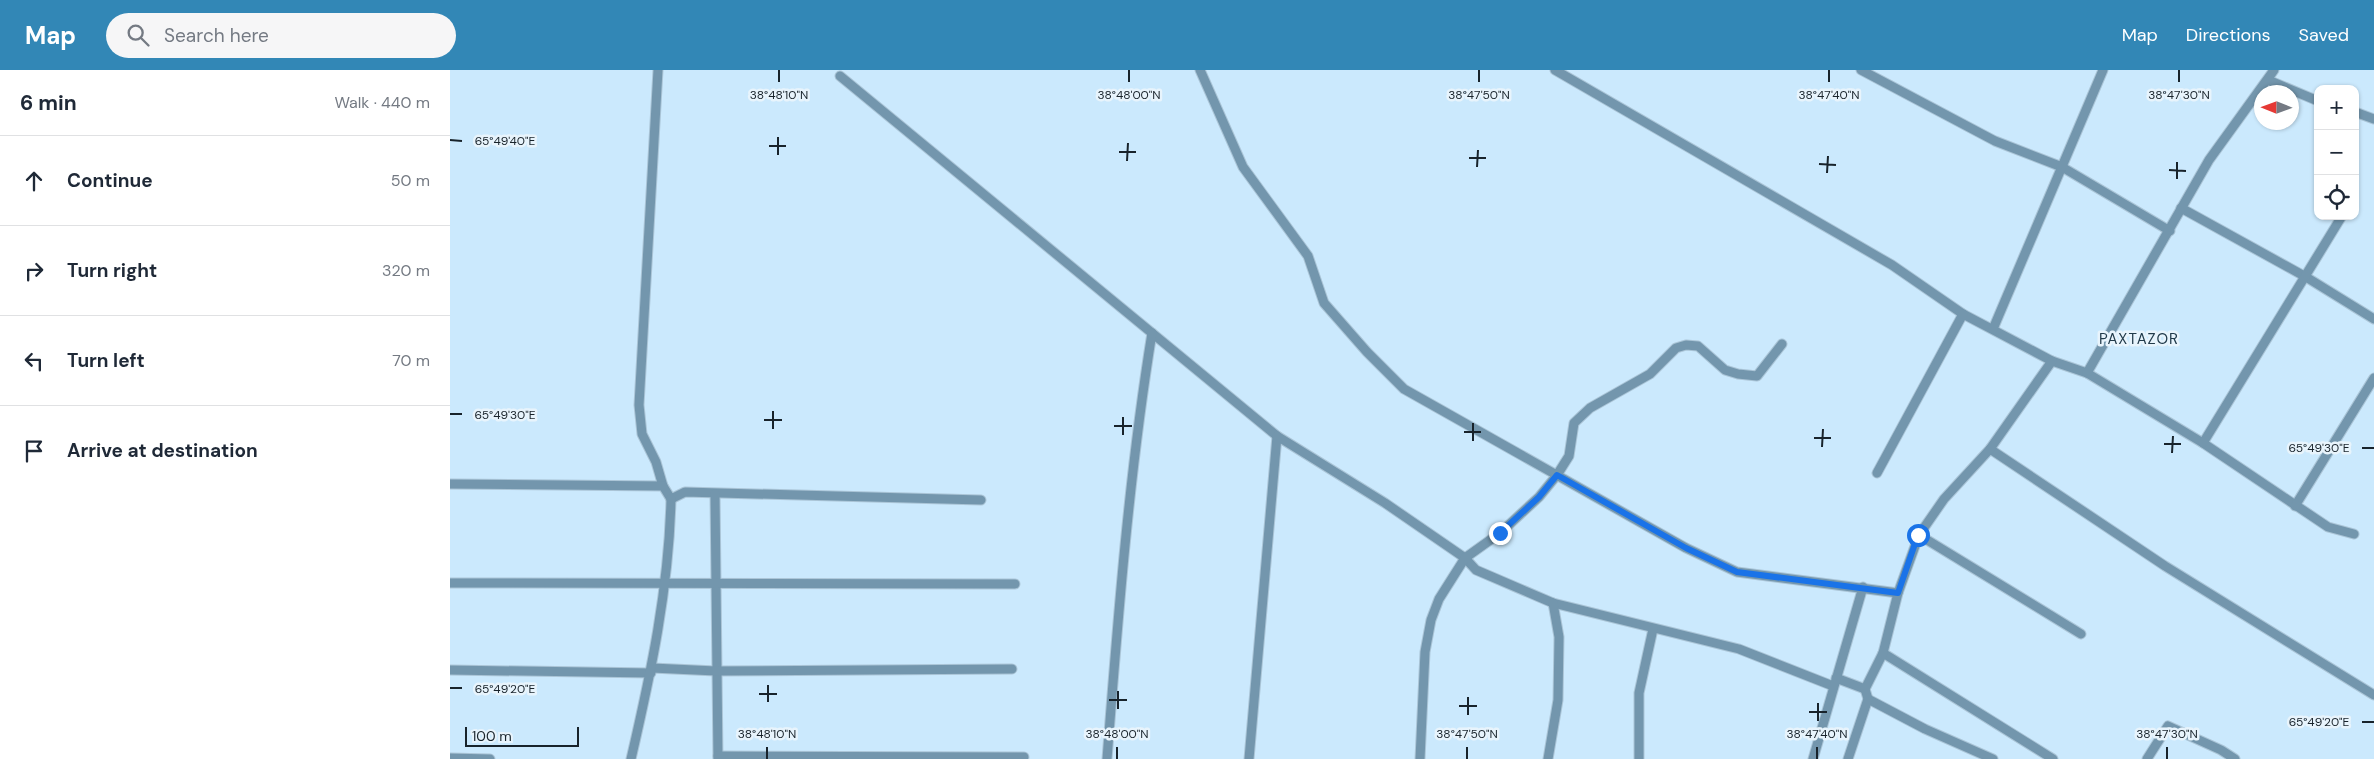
<!DOCTYPE html>
<meta charset="utf-8">
<style>
body{margin:0;font-family:"DM Sans",sans-serif;background:#f6f6f7;color:#1f2937}
.controls{position:absolute;right:15px;top:15px;display:grid;overflow:hidden;border-radius:10px;box-shadow:0 1px 4px #0004}
.controls button{width:45px;height:45px;display:grid;place-items:center;padding:0;border:0;border-bottom:1px solid #e0e1e3;background:#fff;color:#1f2937;font:25px sans-serif}
.compass{position:absolute;left:1804px;top:15px;width:45px;height:45px;border-radius:50%;background:#fff;box-shadow:0 1px 4px #0004;rotate:271deg}
.scale{position:absolute;left:15px;bottom:12px;width:114px;box-sizing:border-box;padding-left:5px;border:2px solid #18232b;border-top:0;font-size:14px;line-height:18px;white-space:nowrap;color:#18232b;-webkit-text-stroke:4px #e8f4fc;paint-order:stroke}
.stop{position:absolute;width:15px;height:15px;margin:-11px;border:4px solid #1a73e8;border-radius:50%;background:#fff}
.stop.end{background:#1a73e8;border-color:#fff;box-shadow:0 1px 5px #0008}
.list{margin:0;padding:0;list-style:none}
h2{display:flex;justify-content:space-between;align-items:center;height:65px;margin:0;padding:0 20px;font-size:21px}
h2 small{font-size:16px;font-weight:400;color:#747a83}
.list li{display:grid;grid-template-columns:32px 1fr auto;gap:15px;align-items:center;box-sizing:border-box;height:90px;padding:0 20px;border-top:1px solid #e0e1e3}
.list b{display:block;font-size:19px;white-space:nowrap}
.list em{font-size:16px;font-style:normal;color:#747a83}
.icon{flex:none;width:28px;height:28px;fill:none;stroke:currentColor;stroke-width:2;stroke-linecap:round;stroke-linejoin:round}
.map{position:relative;flex:none;width:1924px;height:689px;overflow:hidden}
header{display:flex;align-items:center;gap:30px;box-sizing:border-box;height:70px;padding:0 25px;background:#3287b6;color:#fff}
header strong{font-size:24px}
nav{display:flex;gap:28px;margin-inline-start:auto;font-size:18px}
.search{width:350px;height:45px;background:#f6f6f7;display:flex;align-items:center;gap:12px;box-sizing:border-box;padding:0 18px;border-radius:28px;color:#747a83;font-size:19px}
main{display:flex}
aside{flex:1;background:#fff}
.map>svg:first-child{display:block}
.lines{fill:none;stroke-linecap:round;stroke-linejoin:round}
.street-casing{stroke:#abc5d7;stroke-width:11}
.street{stroke:#7396ad;stroke-width:9}
.route{stroke:#1a73e8;stroke-width:6}
.ticks{fill:none;stroke:#18232b;stroke-width:2}
.labels{text-anchor:middle;dominant-baseline:central;stroke-width:5;stroke-linejoin:round;paint-order:stroke}
.quarter-label{font-size:15px;letter-spacing:1px;fill:#223b4b;stroke:#e8f4fc}
.ticks-label{font-size:12px;text-anchor:middle;fill:#18232b;stroke:#e8f4fc;stroke-width:5;stroke-linejoin:round;paint-order:stroke}
</style>
<header>
<strong>Map</strong>
<div class="search"><svg class="icon" aria-label="search" viewBox="0 0 24 24"><circle cx="10" cy="10" r="6"/><path d="M15 15l6 6"/></svg>Search here</div>
<nav><a>Map</a><a>Directions</a><a>Saved</a></nav>
</header>
<main>
<aside>
<h2>6 min<small>Walk · 440 m</small></h2>
<ul class="list">
<li><svg class="icon" aria-label="ahead" viewBox="0 0 24 24"><path d="M12 20V5M6 11l6-6 6 6"/></svg><div><b>Continue</b></div><em>50 m</em></li>
<li><svg class="icon" aria-label="right" viewBox="0 0 24 24"><path d="M7 20v-9h11M14 6l5 5-5 5"/></svg><div><b>Turn right</b></div><em>320 m</em></li>
<li><svg class="icon" aria-label="left" viewBox="0 0 24 24"><path d="M17 20v-9H6M10 6l-5 5 5 5"/></svg><div><b>Turn left</b></div><em>70 m</em></li>
<li><svg class="icon" aria-label="arrive" viewBox="0 0 24 24"><path d="M6 21V4h12l-3 4 3 4H6"/></svg><div><b>Arrive at destination</b></div></li>
</ul>
</aside>
<div class="map">
<svg width="1924" height="689" viewBox="0 0 1924 689">
<rect width="100%" height="100%" fill="#cbe9fd"/>
<g class="lines">
<!-- street casing -->
<g class="street-casing">
<g id="street">
<polyline points="208,0 189,335 192,364 206,392 213,416"/>
<polyline points="750,0 793,97 858,186 874,233 917,282 954,319 1236,478 1287,502 1448,523"/>
<polyline points="1105,0 1442,195 1513,244 1602,291 1637,303 1753,373 1878,457 1904,464"/>
<polyline points="1411,0 1545,71 1612,97 1720,161"/>
<polyline points="390,6 827,366 935,433 1015,488 1026,500 1103,533 1289,579 1383,616"/>
<polyline points="1818,10 1868,31"/>
<polyline points="1905,42 1924,49"/>
<polyline points="1731,138 1856,207 1924,249"/>
<polyline points="1543,259 1653,0"/>
<polyline points="1637,303 1759,90 1824,0"/>
<polyline points="1753,373 1892,146"/>
<polyline points="1540,379 1715,496 1924,625"/>
<polyline points="1427,403 1513,244"/>
<polyline points="0,414 213,416 221,429 235,422 531,430"/>
<polyline points="265,424 268,689"/>
<polyline points="1845,436 1924,308"/>
<polyline points="1469,465 1631,564"/>
<polyline points="0,513 565,514"/>
<polyline points="1433,583 1603,689"/>
<polyline points="202,598 266,601 562,599"/>
<polyline points="0,600 201,603"/>
<polyline points="1386,608 1415,619"/>
<polyline points="1418,629 1475,659 1543,689"/>
<polyline points="268,686 574,687"/>
<polyline points="0,688 40,689"/>
<path d="M 181,689 C 201,603 219,518 221,429"/>
<path d="M 657,689 C 668,547 679,404 702,263"/>
<polyline points="799,689 827,366"/>
<polyline points="970,689 975,582 981,550 989,529 1015,488 1050,463 1089,427 1107,405 1119,386 1124,353 1140,338 1200,304 1226,278 1236,275 1248,276 1275,300 1288,304 1307,306 1332,274"/>
<polyline points="1098,689 1108,630 1109,567 1103,533"/>
<polyline points="1189,689 1189,623 1203,559"/>
<polyline points="1363,689 1413,517"/>
<polyline points="1398,689 1418,629 1415,619 1433,583 1448,523 1469,465 1494,429 1540,379 1602,291"/>
<polyline points="1697,689 1718,656 1771,680 1785,689"/>
</g>
</g>
<!-- street -->
<use href="#street" class="street"/>
</g>
<g class="lines">
<!-- route -->
<polyline class="route" points="1050,463 1089,427 1107,405 1236,478 1287,502 1448,523 1468,465"/>
</g>
<!-- ticks -->
<path class="ticks" d="M 329,12 L 329,0M 679,12 L 679,0M 1029,12 L 1029,0M 1379,12 L 1379,0M 1729,12 L 1729,0M 0,70 L 12,71M 319,76 L 336,76M 669,82 L 686,82M 328,85 L 328,67M 1019,88 L 1036,88M 677,91 L 678,73M 1369,94 L 1386,95M 1027,97 L 1028,80M 1719,100 L 1736,101M 1377,103 L 1378,86M 1727,109 L 1727,92M 0,344 L 12,344M 314,350 L 332,350M 664,356 L 682,356M 323,359 L 323,341M 1014,362 L 1031,362M 673,365 L 673,347M 1364,368 L 1381,368M 1023,371 L 1023,353M 1714,374 L 1731,374M 1372,377 L 1373,359M 1912,378 L 1924,378M 1722,383 L 1723,366M 0,618 L 12,618M 309,624 L 327,624M 659,630 L 677,630M 318,632 L 318,615M 1009,636 L 1027,636M 668,639 L 668,621M 1359,642 L 1377,642M 1018,645 L 1018,627M 1368,651 L 1368,633M 1912,652 L 1924,652M 317,689 L 317,677M 667,689 L 667,677M 1017,689 L 1017,677M 1367,689 L 1367,677M 1717,689 L 1717,677"/>
<g class="labels">
<!-- quarter labels -->
<g class="quarter-label">
<text x="1689" y="269">PAXTAZOR</text>
</g>
</g>
<g class="ticks-label">
<text x="329" y="29">38°48'10"N</text>
<text x="679" y="29">38°48'00"N</text>
<text x="1029" y="29">38°47'50"N</text>
<text x="1379" y="29">38°47'40"N</text>
<text x="1729" y="29">38°47'30"N</text>
<text x="55" y="75">65°49'40"E</text>
<text x="55" y="349">65°49'30"E</text>
<text x="1869" y="382">65°49'30"E</text>
<text x="55" y="623">65°49'20"E</text>
<text x="1869" y="656">65°49'20"E</text>
<text x="317" y="668">38°48'10"N</text>
<text x="667" y="668">38°48'00"N</text>
<text x="1017" y="668">38°47'50"N</text>
<text x="1367" y="668">38°47'40"N</text>
<text x="1717" y="668">38°47'30"N</text>
</g>
</svg>
<div class="controls">
<button>+</button>
<button>−</button>
<button><svg class="icon" aria-label="locate" viewBox="0 0 24 24"><circle cx="12" cy="12" r="6"/><path d="M12 2v4M12 18v4M2 12h4M18 12h4"/></svg></button>
</div>
<svg class="compass" viewBox="-18 -18 36 36"><path d="M0-13l5 13h-10z" fill="#e53935"/><path d="M0 13l5-13h-10z" fill="#747a83"/></svg>
<div class="scale">100 m</div>
<div class="stop" style="left:1468px;top:465px"></div>
<div class="stop end" style="left:1050px;top:463px"></div>
</div>
</main>
